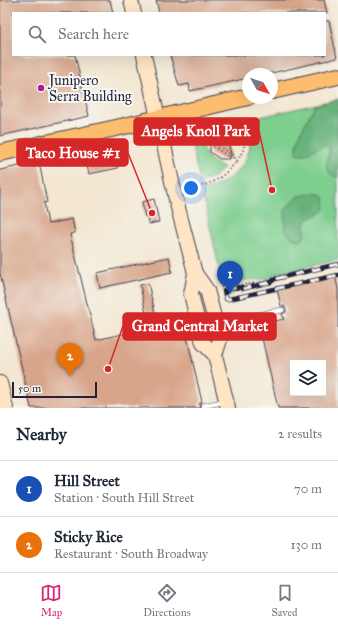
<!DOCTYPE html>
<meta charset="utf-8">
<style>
body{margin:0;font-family:"IM FELL Great Primer",serif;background:#f2f2f3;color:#1f2937}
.controls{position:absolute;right:12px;bottom:12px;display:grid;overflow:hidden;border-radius:0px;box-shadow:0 4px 16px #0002}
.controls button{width:36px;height:36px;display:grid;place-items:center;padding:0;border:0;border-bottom:1px solid #e0e1e3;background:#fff;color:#1f2937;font:20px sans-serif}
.compass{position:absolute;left:242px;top:68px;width:36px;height:36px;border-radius:50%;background:#fff;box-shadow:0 4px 16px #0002;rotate:129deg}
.scale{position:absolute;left:12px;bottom:10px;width:85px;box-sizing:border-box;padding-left:4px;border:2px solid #22223b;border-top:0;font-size:11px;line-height:14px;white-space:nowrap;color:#22223b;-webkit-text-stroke:3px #f6f6f2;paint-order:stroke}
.you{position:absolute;left:191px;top:188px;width:14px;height:14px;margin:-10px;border:3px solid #fff;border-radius:50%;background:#1a73e8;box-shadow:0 0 0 6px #1a73e833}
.badge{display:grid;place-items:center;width:26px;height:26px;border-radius:50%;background:#db2777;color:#fff;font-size:13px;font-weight:700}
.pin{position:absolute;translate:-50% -33px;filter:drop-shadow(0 1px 2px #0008)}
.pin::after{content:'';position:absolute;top:21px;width:14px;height:12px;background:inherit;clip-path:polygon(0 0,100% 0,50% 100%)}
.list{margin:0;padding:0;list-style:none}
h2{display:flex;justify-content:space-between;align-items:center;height:52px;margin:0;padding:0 16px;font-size:17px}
h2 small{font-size:13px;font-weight:400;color:#747a83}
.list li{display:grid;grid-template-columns:26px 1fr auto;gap:12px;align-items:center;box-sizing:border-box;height:56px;padding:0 16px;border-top:1px solid #e0e1e3}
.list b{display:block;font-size:15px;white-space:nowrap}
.list p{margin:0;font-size:13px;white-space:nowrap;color:#747a83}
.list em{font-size:13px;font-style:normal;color:#747a83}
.icon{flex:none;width:22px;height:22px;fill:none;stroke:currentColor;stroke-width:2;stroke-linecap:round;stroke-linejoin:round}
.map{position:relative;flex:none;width:338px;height:408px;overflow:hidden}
.search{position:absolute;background:#fff;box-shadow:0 4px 16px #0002;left:12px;right:12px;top:12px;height:44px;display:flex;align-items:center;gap:10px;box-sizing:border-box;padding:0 14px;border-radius:0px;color:#747a83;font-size:15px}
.sheet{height:164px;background:#fff}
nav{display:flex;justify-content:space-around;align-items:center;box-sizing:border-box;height:56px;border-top:1px solid #e0e1e3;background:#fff;font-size:11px;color:#747a83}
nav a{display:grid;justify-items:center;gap:2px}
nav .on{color:#db2777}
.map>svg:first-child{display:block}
.green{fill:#7ece8e;stroke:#507864}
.forest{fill:#66b179;stroke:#446a5a}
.building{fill:#d8a58a;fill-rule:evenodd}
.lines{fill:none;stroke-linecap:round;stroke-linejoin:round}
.service-casing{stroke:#414052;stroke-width:6}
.secondary-casing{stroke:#414052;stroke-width:16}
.primary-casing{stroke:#414052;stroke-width:18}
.path{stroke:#414052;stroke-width:2;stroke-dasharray:1 3;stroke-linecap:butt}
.service{stroke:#fff;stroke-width:5}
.secondary{stroke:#fee5c5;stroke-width:14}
.primary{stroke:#fcbd6e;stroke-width:16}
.rail-casing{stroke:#22223b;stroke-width:4.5}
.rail{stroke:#f6f6f2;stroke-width:3;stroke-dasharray:9;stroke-linecap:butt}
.poi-dot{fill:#b5179e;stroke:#f6f6f2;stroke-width:1.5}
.labels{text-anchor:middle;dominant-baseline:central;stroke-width:4;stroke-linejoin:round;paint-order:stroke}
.poi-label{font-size:14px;fill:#22223b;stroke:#f6f6f2;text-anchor:start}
.leader{fill:none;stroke:#d62828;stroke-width:1.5}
.callout-dot{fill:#d62828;stroke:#f6f6f2;stroke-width:1.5}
.callout{fill:#d62828;stroke:#d62828;stroke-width:1.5}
.callout-label{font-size:15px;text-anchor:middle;font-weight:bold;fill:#fff}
</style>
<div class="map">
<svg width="338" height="408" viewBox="0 0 338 408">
<rect width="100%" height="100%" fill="#f6f6f2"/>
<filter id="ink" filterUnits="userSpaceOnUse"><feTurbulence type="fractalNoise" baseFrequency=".025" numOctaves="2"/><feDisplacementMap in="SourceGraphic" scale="8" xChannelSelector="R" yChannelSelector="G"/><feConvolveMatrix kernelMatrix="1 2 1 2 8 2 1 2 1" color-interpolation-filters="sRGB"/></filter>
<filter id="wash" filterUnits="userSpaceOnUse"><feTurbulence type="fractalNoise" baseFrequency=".012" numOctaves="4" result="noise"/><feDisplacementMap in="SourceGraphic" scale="16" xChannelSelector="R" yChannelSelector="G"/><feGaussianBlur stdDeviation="0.9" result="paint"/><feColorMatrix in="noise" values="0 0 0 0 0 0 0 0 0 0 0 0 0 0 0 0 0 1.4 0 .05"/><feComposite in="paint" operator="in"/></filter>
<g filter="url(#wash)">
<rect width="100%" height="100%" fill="#f3e7d2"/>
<!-- green -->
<g class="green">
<path d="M 338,99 L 338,260 L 274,274 L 268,279 L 222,281 L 202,191 C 224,185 247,170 250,145 C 251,137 249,128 247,120 Z"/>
<path d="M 238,122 L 241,136 L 239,146 C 233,141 225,134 218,133 C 213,133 209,135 207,138 C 195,152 214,163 224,168 L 214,177 L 200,182 L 190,139 L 196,132 Z"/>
</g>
<!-- forest -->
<g class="forest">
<path d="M 338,99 L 338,178 C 319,169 330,162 329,147 L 326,145 C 316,146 308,157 298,154 C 292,142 310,116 315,105 Z"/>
<path d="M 310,194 L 321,194 L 324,197 C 331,217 311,213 306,222 C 303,228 308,232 302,240 C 295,241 289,236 285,230 L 285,209 L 299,196 Z"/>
</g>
<g id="blocks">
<!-- building -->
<g class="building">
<polygon points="0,0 110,0 113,13 13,13 13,55 75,55 89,116 0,136"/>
<polygon points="156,0 324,0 327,13 159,13"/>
<polygon points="325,21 329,21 337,58 267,74 248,74 248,78 190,91 189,84 179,86 170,55 325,55"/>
<polygon points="216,139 222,141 229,146 231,153 229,159 220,159 210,152 210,143"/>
<polygon points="114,152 118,168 89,174 85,158"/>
<polygon points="39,162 47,202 44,203 48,224 72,219 75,233 70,234 96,340 149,328 140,285 148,283 156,318 169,317 169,319 180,316 181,320 183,320 202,402 199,404 200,408 31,408 0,273 0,170"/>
<polygon points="154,199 159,222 149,224 147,216 145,217 142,202"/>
<polygon points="169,257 172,272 100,288 97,273"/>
<path d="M 335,275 L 338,289 L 338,408 L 278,408 L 259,325 L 284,319 L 282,314 L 286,312 L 286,309 L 284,306 L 281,306 L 277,289 ZM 293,363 L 323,363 L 323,393 L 293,393 Z"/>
</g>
</g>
</g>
<g filter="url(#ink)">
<use href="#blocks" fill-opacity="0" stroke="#414052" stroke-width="1"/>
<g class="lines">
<!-- service casing -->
<g class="service-casing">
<g id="service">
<polyline points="216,326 248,317 282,310"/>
<polyline points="203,406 226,401"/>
</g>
</g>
<!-- secondary casing -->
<g class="secondary-casing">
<g id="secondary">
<polyline points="131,0 134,13"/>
<polyline points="144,55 177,204 195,273 207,290 220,340 215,355 228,408"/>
<polyline points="195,273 191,294 203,343 215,355"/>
<polyline points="0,383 6,408"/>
</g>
</g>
<!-- primary casing -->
<g class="primary-casing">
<g id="primary">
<polyline points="272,91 338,76"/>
<polyline points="0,153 116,128 248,97"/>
</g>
</g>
<!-- path -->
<g class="path">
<polyline points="212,141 234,156"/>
<path d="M 210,144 L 232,159 L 234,156 L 237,161 C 248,145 246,136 242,118"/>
<polyline points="81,154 85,166 87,167 113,162"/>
<polyline points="86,166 87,164 113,158"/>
<path d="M 198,187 C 219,181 223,176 237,161"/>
<polyline points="221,287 269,281 274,277 338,263"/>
<polyline points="230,298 239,296"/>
</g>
<!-- service -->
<use href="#service" class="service"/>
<!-- secondary -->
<use href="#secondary" class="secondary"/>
<!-- primary -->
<use href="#primary" class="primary"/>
<!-- rail casing -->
<g class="rail-casing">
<polyline id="rail" points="338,264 275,279 271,282 242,289 242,287 227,289 227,291 224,291 226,299 229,299 338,275"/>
</g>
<!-- rail -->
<use href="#rail" class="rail"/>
</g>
</g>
<!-- markers -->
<circle class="poi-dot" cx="41" cy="88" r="4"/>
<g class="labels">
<!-- poi labels -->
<g class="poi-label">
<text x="49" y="80">Junipero<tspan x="49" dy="16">Serra Building</tspan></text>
</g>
</g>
<!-- callouts -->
<path class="leader" d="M272 190L259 131M152 213L128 153M108 369L123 326"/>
<g class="callout-dot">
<circle cx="272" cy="190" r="4"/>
<circle cx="152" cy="213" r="4"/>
<circle cx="108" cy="369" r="4"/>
</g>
<g class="callout">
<rect x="134" y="118" width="125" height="27" rx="4"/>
<rect x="17" y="139" width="111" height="27" rx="4"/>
<rect x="123" y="313" width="153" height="27" rx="4"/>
</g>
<g class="callout-label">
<text x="196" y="136">Angels Knoll Park</text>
<text x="73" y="158">Taco House #1</text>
<text x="200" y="331">Grand Central Market</text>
</g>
</svg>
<div class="controls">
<button><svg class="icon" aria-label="layers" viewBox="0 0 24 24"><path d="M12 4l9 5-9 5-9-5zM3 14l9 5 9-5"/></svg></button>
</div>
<svg class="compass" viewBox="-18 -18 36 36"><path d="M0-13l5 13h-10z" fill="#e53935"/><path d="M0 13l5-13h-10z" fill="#747a83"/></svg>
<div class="scale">50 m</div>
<div class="you"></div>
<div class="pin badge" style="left:230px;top:294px;background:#1a4fb4">1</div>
<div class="pin badge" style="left:70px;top:376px;background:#e8710a">2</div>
<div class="search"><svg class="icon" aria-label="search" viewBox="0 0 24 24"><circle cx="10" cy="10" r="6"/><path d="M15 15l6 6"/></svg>Search here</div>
</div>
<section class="sheet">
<h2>Nearby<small>2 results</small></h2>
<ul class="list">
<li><span class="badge" style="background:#1a4fb4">1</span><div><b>Hill Street</b><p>Station · South Hill Street</p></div><em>70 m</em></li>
<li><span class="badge" style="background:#e8710a">2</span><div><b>Sticky Rice</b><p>Restaurant · South Broadway</p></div><em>130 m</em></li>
</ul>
</section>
<nav>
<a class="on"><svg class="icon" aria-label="map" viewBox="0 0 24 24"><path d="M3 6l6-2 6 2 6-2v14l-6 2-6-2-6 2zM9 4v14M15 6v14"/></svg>Map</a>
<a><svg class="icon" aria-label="directions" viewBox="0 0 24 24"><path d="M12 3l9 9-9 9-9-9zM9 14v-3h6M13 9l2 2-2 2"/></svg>Directions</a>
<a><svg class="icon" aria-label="saved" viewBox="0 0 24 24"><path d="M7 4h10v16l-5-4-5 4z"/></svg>Saved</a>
</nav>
